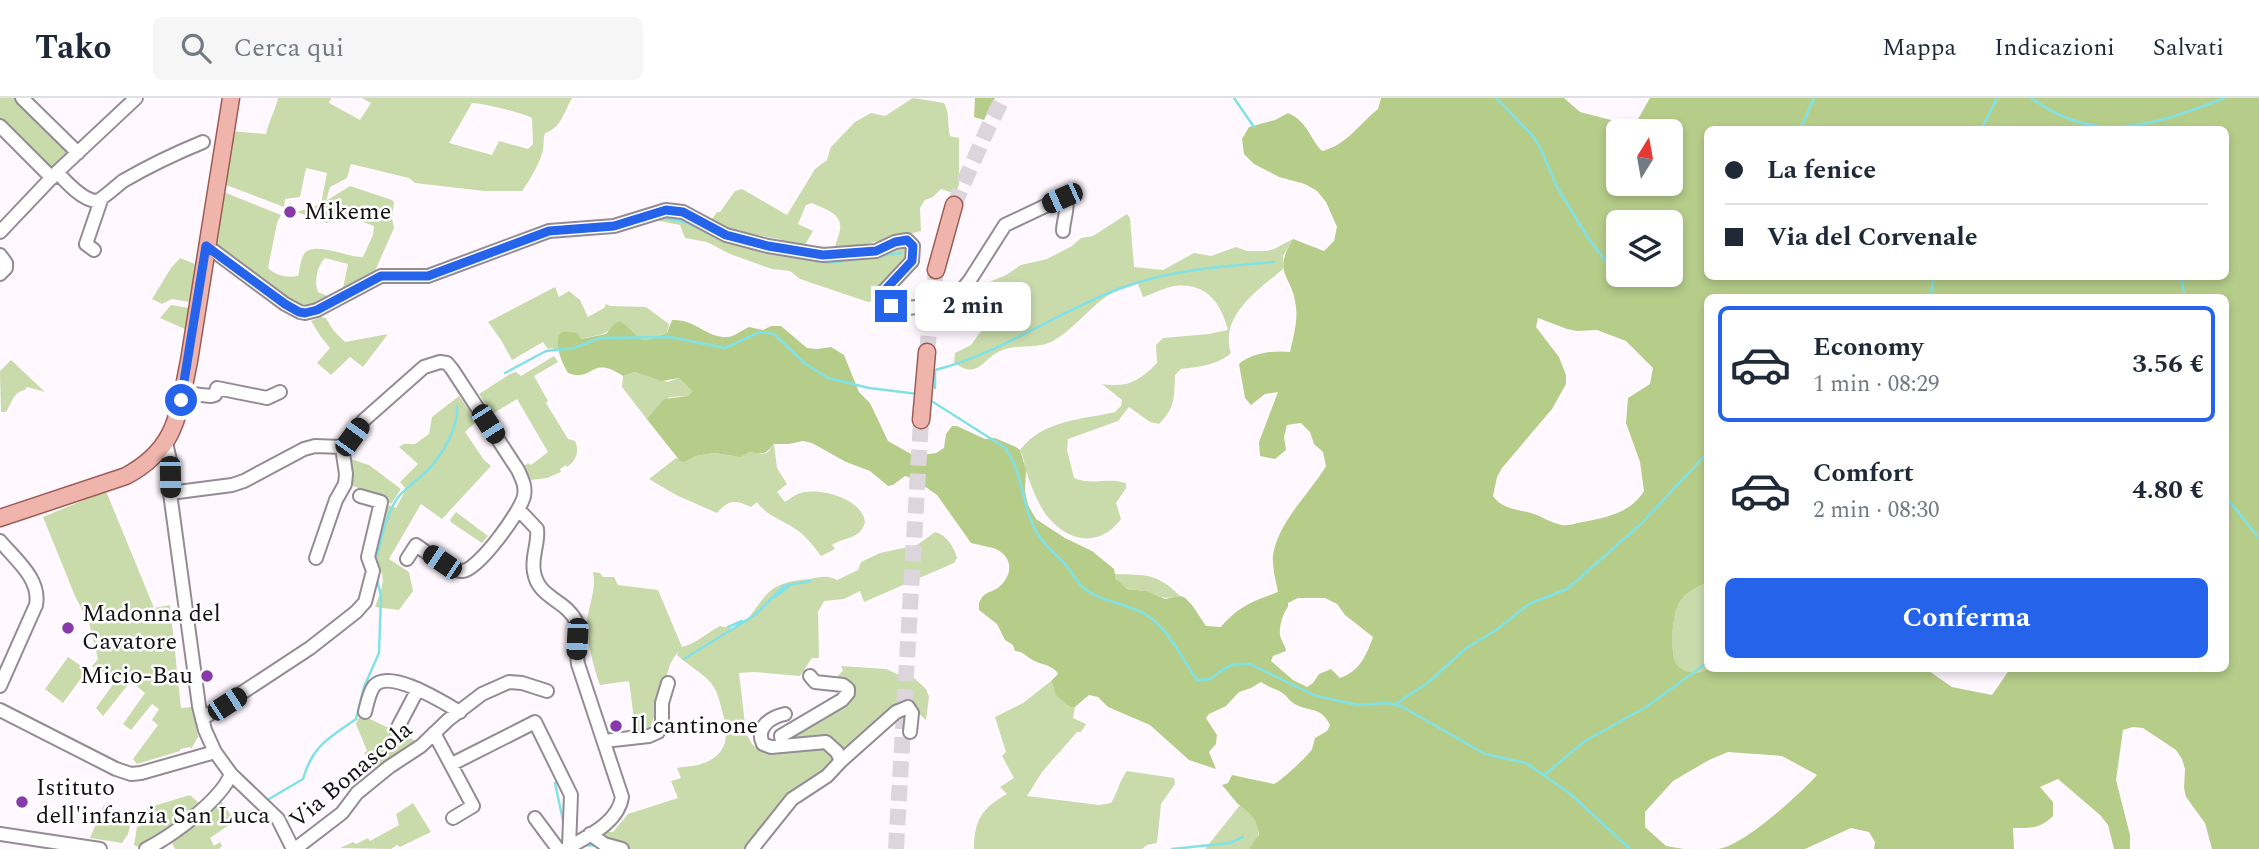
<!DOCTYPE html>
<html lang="it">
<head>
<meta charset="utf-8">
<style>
	:root { --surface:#fff; --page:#f6f6f7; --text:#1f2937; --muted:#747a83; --line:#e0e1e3; --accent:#2563eb }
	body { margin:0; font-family:Spectral,serif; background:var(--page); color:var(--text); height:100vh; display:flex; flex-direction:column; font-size:26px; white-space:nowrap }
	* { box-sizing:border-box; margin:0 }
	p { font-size:23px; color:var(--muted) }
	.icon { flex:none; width:38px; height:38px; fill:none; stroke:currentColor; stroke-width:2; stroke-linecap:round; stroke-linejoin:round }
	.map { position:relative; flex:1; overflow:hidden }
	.drawer { position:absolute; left:1704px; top:196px; width:525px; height:378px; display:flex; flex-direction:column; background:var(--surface); border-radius:10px; box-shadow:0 4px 10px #0003 }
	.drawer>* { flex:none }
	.banner { position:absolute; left:1704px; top:28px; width:525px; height:154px; border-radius:10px; box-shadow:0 4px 10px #0003; display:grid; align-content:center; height:154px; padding:0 21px; background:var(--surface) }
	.needle { width:46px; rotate:11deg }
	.controls { position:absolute; left:1606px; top:21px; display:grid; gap:14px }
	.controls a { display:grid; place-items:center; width:77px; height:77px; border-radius:10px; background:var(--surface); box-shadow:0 4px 10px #0003; font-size:35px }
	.end { position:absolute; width:32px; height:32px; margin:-16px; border:9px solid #2563eb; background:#fff; box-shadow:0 0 0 4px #fff }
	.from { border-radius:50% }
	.bubble { position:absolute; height:49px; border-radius:10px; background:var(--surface); box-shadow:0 4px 10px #0003; font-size:23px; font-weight:700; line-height:49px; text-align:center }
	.car { position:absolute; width:21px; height:42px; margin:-21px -10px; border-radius:9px; box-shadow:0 0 5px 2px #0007; background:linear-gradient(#222 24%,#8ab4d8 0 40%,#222 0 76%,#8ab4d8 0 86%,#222 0) }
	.banner b { display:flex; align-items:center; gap:24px; height:66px; font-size:26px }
	.banner b+b { border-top:2px solid var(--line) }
	.banner i { width:18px; height:18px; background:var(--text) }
	ul { padding:12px 0 0; list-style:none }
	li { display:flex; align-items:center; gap:21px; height:116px; margin:0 14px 10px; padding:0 7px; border:4px solid transparent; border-radius:10px }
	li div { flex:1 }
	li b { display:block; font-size:26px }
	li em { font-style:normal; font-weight:700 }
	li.current { border-color:var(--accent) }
	li>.icon { width:63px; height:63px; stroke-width:1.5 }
	.primary-button { display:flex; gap:14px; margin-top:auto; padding:14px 21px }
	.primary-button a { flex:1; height:80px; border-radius:10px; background:var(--accent); color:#fff; font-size:28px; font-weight:700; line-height:80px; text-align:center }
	header { display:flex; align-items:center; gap:42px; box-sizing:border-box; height:98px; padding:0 35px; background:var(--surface); border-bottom:2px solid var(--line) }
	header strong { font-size:33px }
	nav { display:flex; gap:38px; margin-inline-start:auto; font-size:24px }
	.search { width:490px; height:63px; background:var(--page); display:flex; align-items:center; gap:18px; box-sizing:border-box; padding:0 24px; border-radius:10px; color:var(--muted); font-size:26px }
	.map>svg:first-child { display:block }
</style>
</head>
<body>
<header>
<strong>Tako</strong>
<div class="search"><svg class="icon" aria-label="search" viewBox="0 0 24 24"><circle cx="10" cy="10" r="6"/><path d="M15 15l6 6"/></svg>Cerca qui</div>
<nav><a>Mappa</a><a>Indicazioni</a><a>Salvati</a></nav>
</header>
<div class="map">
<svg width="2259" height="751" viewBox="0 0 2259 751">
	<rect width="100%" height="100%" fill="#fff9ff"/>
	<path fill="#c9daab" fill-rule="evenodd" d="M0,0H16L69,52L50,71L0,21Z
		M278,0H331L329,5L360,22L371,5L362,0H572C564,14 561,30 545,35C543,42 544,45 543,52C541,63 529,84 522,93H484L415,85L409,80L351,66L347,80L330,89L326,103L350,88L392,102L394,104L392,120L394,130L375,173L369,180L342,195L348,166L325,160C317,168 314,184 318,194L332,200L329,203L300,211L213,149L221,93L281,117L277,125L268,170C277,178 287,180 298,178C300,172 300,162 304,156C313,142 349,160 363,159L373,137L374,128L344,117L327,125L297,114L321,106L327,75L306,70L300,99L285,101L284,109L221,85L229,33L266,36C269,23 275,13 278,0ZM472,5C482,5 524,15 532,20L533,46L528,51L499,43L492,57L449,45Z
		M913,0L944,5C950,15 947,26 950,38L959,40V86L956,96L941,91L933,99L925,102L920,110L921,133L849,150L835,149C836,143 839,138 840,132C843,115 824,111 812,105L806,107L798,126L813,133L806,145L796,148L779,141L724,131L709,125L717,114H720L735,93L742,91L787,117L815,71L827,62L831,49L855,24L871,15L885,18Z
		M678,116L811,158L903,147L907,149C907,168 891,173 881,187C877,192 875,198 872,203L868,204L800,181L790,173L772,171L730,156L707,144L685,140L680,127L654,122L650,119Z
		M1127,116L1130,120L1134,169L1163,172L1194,155L1211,158L1236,149L1247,153H1266L1274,151L1293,141L1283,158V171C1258,192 1219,218 1231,255C1218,267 1198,269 1181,271L1175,277C1174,299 1176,309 1159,326L1150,324L1129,309L1118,323L1068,341L1067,352L1074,380C1093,388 1106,379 1126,385V390L1116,405L1121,421C1096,455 1059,440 1041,409C1035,398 1030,385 1026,373C1024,366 1024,359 1020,352C1043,322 1080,322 1115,314L1121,308L1122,302L1102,286C1128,290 1139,283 1157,265L1156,247L1163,240L1209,236L1228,232C1221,205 1206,184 1175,188C1165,189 1153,196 1143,199L1138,186C1126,190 1113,193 1103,201C1086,214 1072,232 1053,243C1036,252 1017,245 1000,253C983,261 976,283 954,264L955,255L971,247L981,233C979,218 970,215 961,205L963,197L973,191L1006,177L1021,167L1047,161L1072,148L1081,140L1093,138Z
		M180,160L195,166L190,204L172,201L162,206L152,201L171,170Z
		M555,189L559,199L569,193L580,202L588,219L604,210L606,206L610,208L646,209L669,226L667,235L650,243L638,242L620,223C603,239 602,236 580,241L577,235L558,248V254L552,250L548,251L543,244L512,262L501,242L488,224Z
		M171,207L189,210L187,232L160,220Z
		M321,219L326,220L333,232L345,244L388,236L363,269L350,259L331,277L317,265L330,250L321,239L311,223Z
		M554,258L558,264L534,278L548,303L546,305L568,341L575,343C580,353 576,363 567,369L566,367L560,371L561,374L547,380L531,382L524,368L528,365L531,367L548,354L517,301L492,316L479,296L510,276L516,274L521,278Z
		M11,262L45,294L27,289L25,292C13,294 12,305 6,314H1L0,273Z
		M635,274L668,284L679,280L692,293L688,298L670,299L660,306L649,320V324L622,289L623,278Z
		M459,298L477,323L465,334L484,362L491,368L442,421L421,406L389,461L409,474L413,493L399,512L375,509C383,487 388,479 373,459L384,417L389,407L396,410L406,391L400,384L418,366L399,349L404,346H415L429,336L432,319Z
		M774,346L777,370L787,386L777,394L785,404C791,400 797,395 805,394C824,391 862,401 865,424C860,442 846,438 832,447L835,451L821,458C813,447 805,437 794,430C780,421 767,418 757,404L751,409C735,401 728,402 717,415L676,397L649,381L676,360L685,364L696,358L714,355L733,358L750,354L761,356L767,355Z
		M348,360L369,367L401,391L391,406C382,397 365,393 351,387L352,377Z
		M106,393L154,510L170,507L181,610L193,609L198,639L191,651L190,649L180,651V653L137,666L133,661L158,627L152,622L159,611L152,606L131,632L123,626L145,595L131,583L103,618L96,610L114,585L92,568L98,561L89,525L75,498L43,419Z
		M456,414L488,438L482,445L452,425L450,422Z
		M935,434C947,437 954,449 957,460L954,465L864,504L860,493L844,501L824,503L818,514L819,560H812L800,578L754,574L739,575L746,635L752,646L761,654L823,647L835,661L832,671L813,681L750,751H628L604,740L603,734H613L628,716L678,700L671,683L681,680L677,670C684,668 691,669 698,667C726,659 730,641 723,616C720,605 718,594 711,585C702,574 687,567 677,557L679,553C667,565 667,580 663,595C659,606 655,616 651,627L649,630L638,634L635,629L629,583L600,587C594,570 584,534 588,517C591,501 596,490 593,474L600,475L603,479H614L618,487L658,492L682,549C695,546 707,535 720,528L734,531C753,520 754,510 768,495C779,484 796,482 810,481C820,479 828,477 837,482L858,472L861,464L880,455L917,447Z
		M1115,476C1146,477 1157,475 1180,498C1163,502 1162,499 1147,494C1134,489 1119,496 1115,476Z
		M1708,484V570L1710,571C1698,578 1678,576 1674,560C1671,546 1672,513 1681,502C1688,493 1698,489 1708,484Z
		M68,559L87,572L63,605L45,591Z
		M841,568L886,571L897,576L913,579L926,591L929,599L926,622L910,608L846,655L839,652L786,643L787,639L851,596L833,582L843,573Z
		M1051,583L1054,592L1070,609H1075L1073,620L1086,626L1081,634H1077L1042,674L1027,698L1099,707L1111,705C1118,694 1119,683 1127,673L1174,680L1175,686L1161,706L1157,745L1147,747L1142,751H974C974,722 982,710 1007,696L1000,689L1014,680L1002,658L1006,654L995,619L1023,605Z
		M360,617L368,620L420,645L378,674L364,655L367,653L356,626Z
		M190,697L200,706L161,737L138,749L134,747L137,729L149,725L147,710Z
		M220,702L235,723L210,740L214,748L220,744L222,748L219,751H175L172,745L174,740L202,718L207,724L213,719L206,714Z
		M413,705L431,734L400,749L397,747L391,751L340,750L353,744L356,746L368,740L370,743L399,727L396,716Z
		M104,707L132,719L128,736L122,745L90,740Z
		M1240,707C1259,719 1266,733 1249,751H1205Z"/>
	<path fill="#b6cd8a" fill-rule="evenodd" d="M975,0H995L984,22L974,19Z
		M1381,0H1564L1580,14L1634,28L1650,0H2259V751H2212L2205,725L2186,699L2184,690L2185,671L2182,661L2176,652L2143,630L2133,629L2123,632L2116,682L2130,737V751H2114L2108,727L2100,717L2058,681L2040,689L2053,704V718C2040,731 2031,730 2013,730L2014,751H1874L1875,744L1869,734L1851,730L1805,751H1717C1742,749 1799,697 1817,677L1782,658L1728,654L1709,662L1673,683L1645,714V729L1666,748L1684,751H1249L1259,736C1257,719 1249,715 1237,705C1232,699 1227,693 1222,687L1228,685L1232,677L1274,686C1280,684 1310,656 1312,651C1313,648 1314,644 1315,640L1327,633L1330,627C1320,607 1309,615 1293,605C1289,602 1286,597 1281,594C1274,590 1268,589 1261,584L1251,590L1239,594L1226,608L1209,616L1206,620L1217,637L1216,646L1209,654L1216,671L1189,662L1150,627L1108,609L1098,599L1089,597L1075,609H1070L1056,597L1051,583L1058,576L1057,574C1048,565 1040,567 1031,561C1024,557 1024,554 1015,553L1013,547L1005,542L997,526L979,512C979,508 978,505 981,501C984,494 993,494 999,489C1014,476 1013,457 993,450C986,448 978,447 971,445L937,397L914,381L905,378L893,387L888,388L870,373L846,364L812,345L803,343L789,346H774C766,356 763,357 750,354L740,359L714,355L696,358L685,364L680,363L649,324L648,320L664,301L688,298L692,293L679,280L662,283L635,274L623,278C590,256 594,285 568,275C563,266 559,258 558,248C557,231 563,233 577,235L581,241L606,236L614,226L620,223C644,240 634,249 667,235L672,222C697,221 705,240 728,239C735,238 742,232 749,229L763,232L771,228H781L807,250L817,251L831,249L844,257L859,294L870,305L888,343L911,356L921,357L936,355L944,350L946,336L952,328H957L985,341L995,340L1016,349L1020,352L1026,372L1025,393L1028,407L1036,421L1065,440L1092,453L1114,471L1116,481L1127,491L1146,493L1165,501L1180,498L1184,499L1192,507L1206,528L1221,529C1240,507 1252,504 1278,494C1276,483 1272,469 1273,457C1279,422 1309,397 1326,368L1323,354L1314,346L1310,334L1301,325L1287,327L1284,339L1286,352L1275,361L1260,358L1259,344L1278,294L1265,296L1251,307L1245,300L1239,266C1251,255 1275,252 1290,254C1293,240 1298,223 1296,209C1293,176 1271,177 1293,141L1324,153L1334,143L1337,129L1326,104L1317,93L1305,86L1279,79L1254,66L1244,56L1242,41L1249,29L1275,22L1288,15C1308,24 1308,38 1322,53C1347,47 1359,26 1378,11ZM1708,32H2226V178H1708ZM1619,33H1671V86H1619ZM1671,124V177H1619V124ZM1708,200H2226V570L2010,571L1992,597L1952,589L1926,571L1710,570C1699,578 1678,576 1674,560C1671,546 1672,513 1681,502C1688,493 1698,489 1708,484ZM1538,220L1567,231L1577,233L1597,232L1626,243L1653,270L1650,286L1628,300L1626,325L1640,364L1644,393C1630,415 1608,419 1583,424C1576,425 1569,428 1562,427C1551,425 1541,418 1531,415C1516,411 1502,411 1493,398L1497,379L1502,370L1552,311L1566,286V277L1559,259L1536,229ZM1298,500H1325L1337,506L1345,517L1373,539C1366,558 1360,573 1340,580L1331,571L1319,576L1313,585L1307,589L1293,582L1271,563L1273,558L1286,553C1285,546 1281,543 1280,537C1279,528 1283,515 1288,509V505Z"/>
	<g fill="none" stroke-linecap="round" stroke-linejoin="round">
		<path stroke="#81e2e6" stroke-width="2.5" d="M1234,0L1254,29
			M1496,0L1532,37L1540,49L1557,89L1588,140L1610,169
			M2031,0C2045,10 2059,18 2075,23C2124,39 2179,18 2224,0
			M1800,32L1814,0
			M1981,32L1997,0
			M664,120L688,125L719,140
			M729,144L753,150
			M776,156L829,165L901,155
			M2180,178L2185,196L2184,200
			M1930,200L1934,178
			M505,275L546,253L574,250L600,240L670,239L725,250L760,234L774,236L804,265L828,280L869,290L918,296
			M935,290V272C1002,255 1057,214 1121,190C1169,172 1223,168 1274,164
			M930,302L1004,349C1026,374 1020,420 1046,447C1053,455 1062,461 1068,470C1074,477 1077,485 1085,491C1103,505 1129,505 1148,518C1170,533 1182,561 1197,582L1211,581L1222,572L1235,566H1250L1316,598L1358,607L1387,605L1401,608L1485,656L1526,665L1568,694L1630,751
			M2226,399L2259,440
			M375,465C381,444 385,416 399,398C408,388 419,381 428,372C442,357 459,329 457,309
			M775,499L789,488
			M728,529L742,523
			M684,561L755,517L784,488L810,483
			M1394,607L1429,584L1465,551L1496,532L1529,506L1567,491L1641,426L1708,354
			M1544,677L1585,643L1646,609L1708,564
			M555,685L564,727
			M269,701L303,681C313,647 328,641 356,621L364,589L379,555L381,498L376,478
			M584,747L598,748
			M1172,751L1230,745L1243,739"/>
		<path stroke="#dcd6dc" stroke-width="16" stroke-dasharray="16 8" stroke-linecap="butt" d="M954,107L988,30L1003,0
			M927,254L936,172
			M896,751L921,322"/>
		<g stroke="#948c94" stroke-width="16">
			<path id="minor" d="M22,0L78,55
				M0,28L52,80
				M57,74C66,84 83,103 97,103C101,102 118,87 123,83C149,68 176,55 203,44
				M0,134L57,74L136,0
				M207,148L285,206L300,214L305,215L317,212L381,178H428L549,133L614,128L666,112L683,114L726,137L768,148L823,157L876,153L895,144L907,142L913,148L912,163L884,193L885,204L901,211L946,205L958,197L970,182L1005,127L1062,100H1066C1069,109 1063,123 1063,133
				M94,152L86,146L101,102
				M0,157L6,165V170L0,176
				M182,295L211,298L215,297L217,290L267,300L280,294
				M166,345L170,362V395L182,483L199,608L205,632L215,654L231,676L278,721L293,751
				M170,395L232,387L244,383L304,351L315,348L342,349L364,322L424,269L440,264L447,265L452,271L518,372C522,381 526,388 524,398C521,413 479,471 463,473C450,475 427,454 416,447L407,461
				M519,412L537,431C539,445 531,459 534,474C538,500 566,502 576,523C582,535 575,553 578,566L622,699C618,725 588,738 566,751
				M0,443C15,461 41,481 36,507L0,588
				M316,460L336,402L345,386L346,376L342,349
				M0,612L116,671L131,676L141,675L215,654
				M365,614C367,606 369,595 374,588C390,570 444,605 460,614
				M202,621L310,550L356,514L365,504L373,473L368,459L381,404L360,398
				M397,631L418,591
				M434,635L473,708L453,720
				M604,643L649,638L658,634L662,624V605L668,585
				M783,648L781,638L842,602L848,595V591L843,587L815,584L810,578
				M841,663L896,614L908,609L912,615L910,634
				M452,666L535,624L571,697L569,749
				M535,720L558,751
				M0,736L100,751
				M590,736L604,746L622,751
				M146,751C172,738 221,702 231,676
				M295,751L342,715L357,695L389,669L421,648L448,622L482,596L509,584L522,585L547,593
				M752,751L792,701L827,678L841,663L837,654L826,644L771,649L763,646C755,629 771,619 785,616"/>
		</g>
		<g stroke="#9c5c54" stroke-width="19">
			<path id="major" d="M936,172L954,107
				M921,322L927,254
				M0,420L126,378C178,350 178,315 189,263L231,0"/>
		</g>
		<use href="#minor" stroke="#fff" stroke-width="12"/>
		<use href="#major" stroke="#efb5ad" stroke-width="16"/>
	</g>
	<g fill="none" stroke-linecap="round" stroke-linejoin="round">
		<path stroke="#2563eb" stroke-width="9" d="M181,302L206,148L285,206L299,214L305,215L317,212L381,178H428L549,133L614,128L666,112L683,114L726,137L768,148L823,157L876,153L895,144L907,142L913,148L912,163L884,193L885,204L891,208"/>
	</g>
	<g fill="#8839aa" stroke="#fff" stroke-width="2.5">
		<circle cx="290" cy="114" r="7"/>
		<circle cx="68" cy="530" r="7"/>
		<circle cx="207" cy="578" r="7"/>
		<circle cx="616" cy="628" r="7"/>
		<circle cx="22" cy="704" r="7"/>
	</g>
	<g text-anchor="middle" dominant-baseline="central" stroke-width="5" stroke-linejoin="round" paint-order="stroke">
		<g font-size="24" fill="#141114" stroke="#fff" text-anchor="start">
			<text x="304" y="114">Mikeme</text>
			<text x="82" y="516">Madonna del<tspan x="82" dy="28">Cavatore</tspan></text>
			<text x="193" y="578" text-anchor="end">Micio-Bau</text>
			<text x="630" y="628">Il cantinone</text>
			<text x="36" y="690">Istituto<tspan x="36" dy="28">dell'infanzia San Luca</tspan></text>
		</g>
		<g font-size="24" fill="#141114" stroke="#fff">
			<text transform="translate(351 677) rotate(-40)">Via Bonascola</text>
		</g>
	</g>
</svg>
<div class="controls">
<a><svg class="needle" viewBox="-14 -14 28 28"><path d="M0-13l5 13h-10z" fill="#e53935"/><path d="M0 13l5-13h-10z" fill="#747a83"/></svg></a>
<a><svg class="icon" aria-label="layers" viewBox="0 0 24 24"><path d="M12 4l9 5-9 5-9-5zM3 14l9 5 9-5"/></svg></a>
</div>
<i class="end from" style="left:181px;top:302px"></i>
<i class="end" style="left:891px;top:208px"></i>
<div class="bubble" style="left:915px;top:184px;width:116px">2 min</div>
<i class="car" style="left:1062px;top:100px;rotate:246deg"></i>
<i class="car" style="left:488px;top:326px;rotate:147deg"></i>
<i class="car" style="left:352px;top:339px;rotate:36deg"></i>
<i class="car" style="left:170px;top:379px;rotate:179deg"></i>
<i class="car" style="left:442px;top:464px;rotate:304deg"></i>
<i class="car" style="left:577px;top:541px;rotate:183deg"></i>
<i class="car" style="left:227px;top:606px;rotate:57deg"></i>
<div class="banner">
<b><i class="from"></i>La fenice</b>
<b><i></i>Via del Corvenale</b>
</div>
<section class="drawer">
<ul>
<li class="current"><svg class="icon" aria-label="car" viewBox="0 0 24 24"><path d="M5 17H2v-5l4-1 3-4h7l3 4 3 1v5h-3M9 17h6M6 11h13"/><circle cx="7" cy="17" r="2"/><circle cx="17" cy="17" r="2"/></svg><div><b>Economy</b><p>1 min · 08:29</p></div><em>3.56 €</em></li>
<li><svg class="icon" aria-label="car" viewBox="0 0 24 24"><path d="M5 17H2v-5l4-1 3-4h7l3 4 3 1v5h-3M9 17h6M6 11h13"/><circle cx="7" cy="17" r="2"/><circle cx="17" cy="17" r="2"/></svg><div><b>Comfort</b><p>2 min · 08:30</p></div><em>4.80 €</em></li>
</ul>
<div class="primary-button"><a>Conferma</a></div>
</section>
</div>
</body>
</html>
